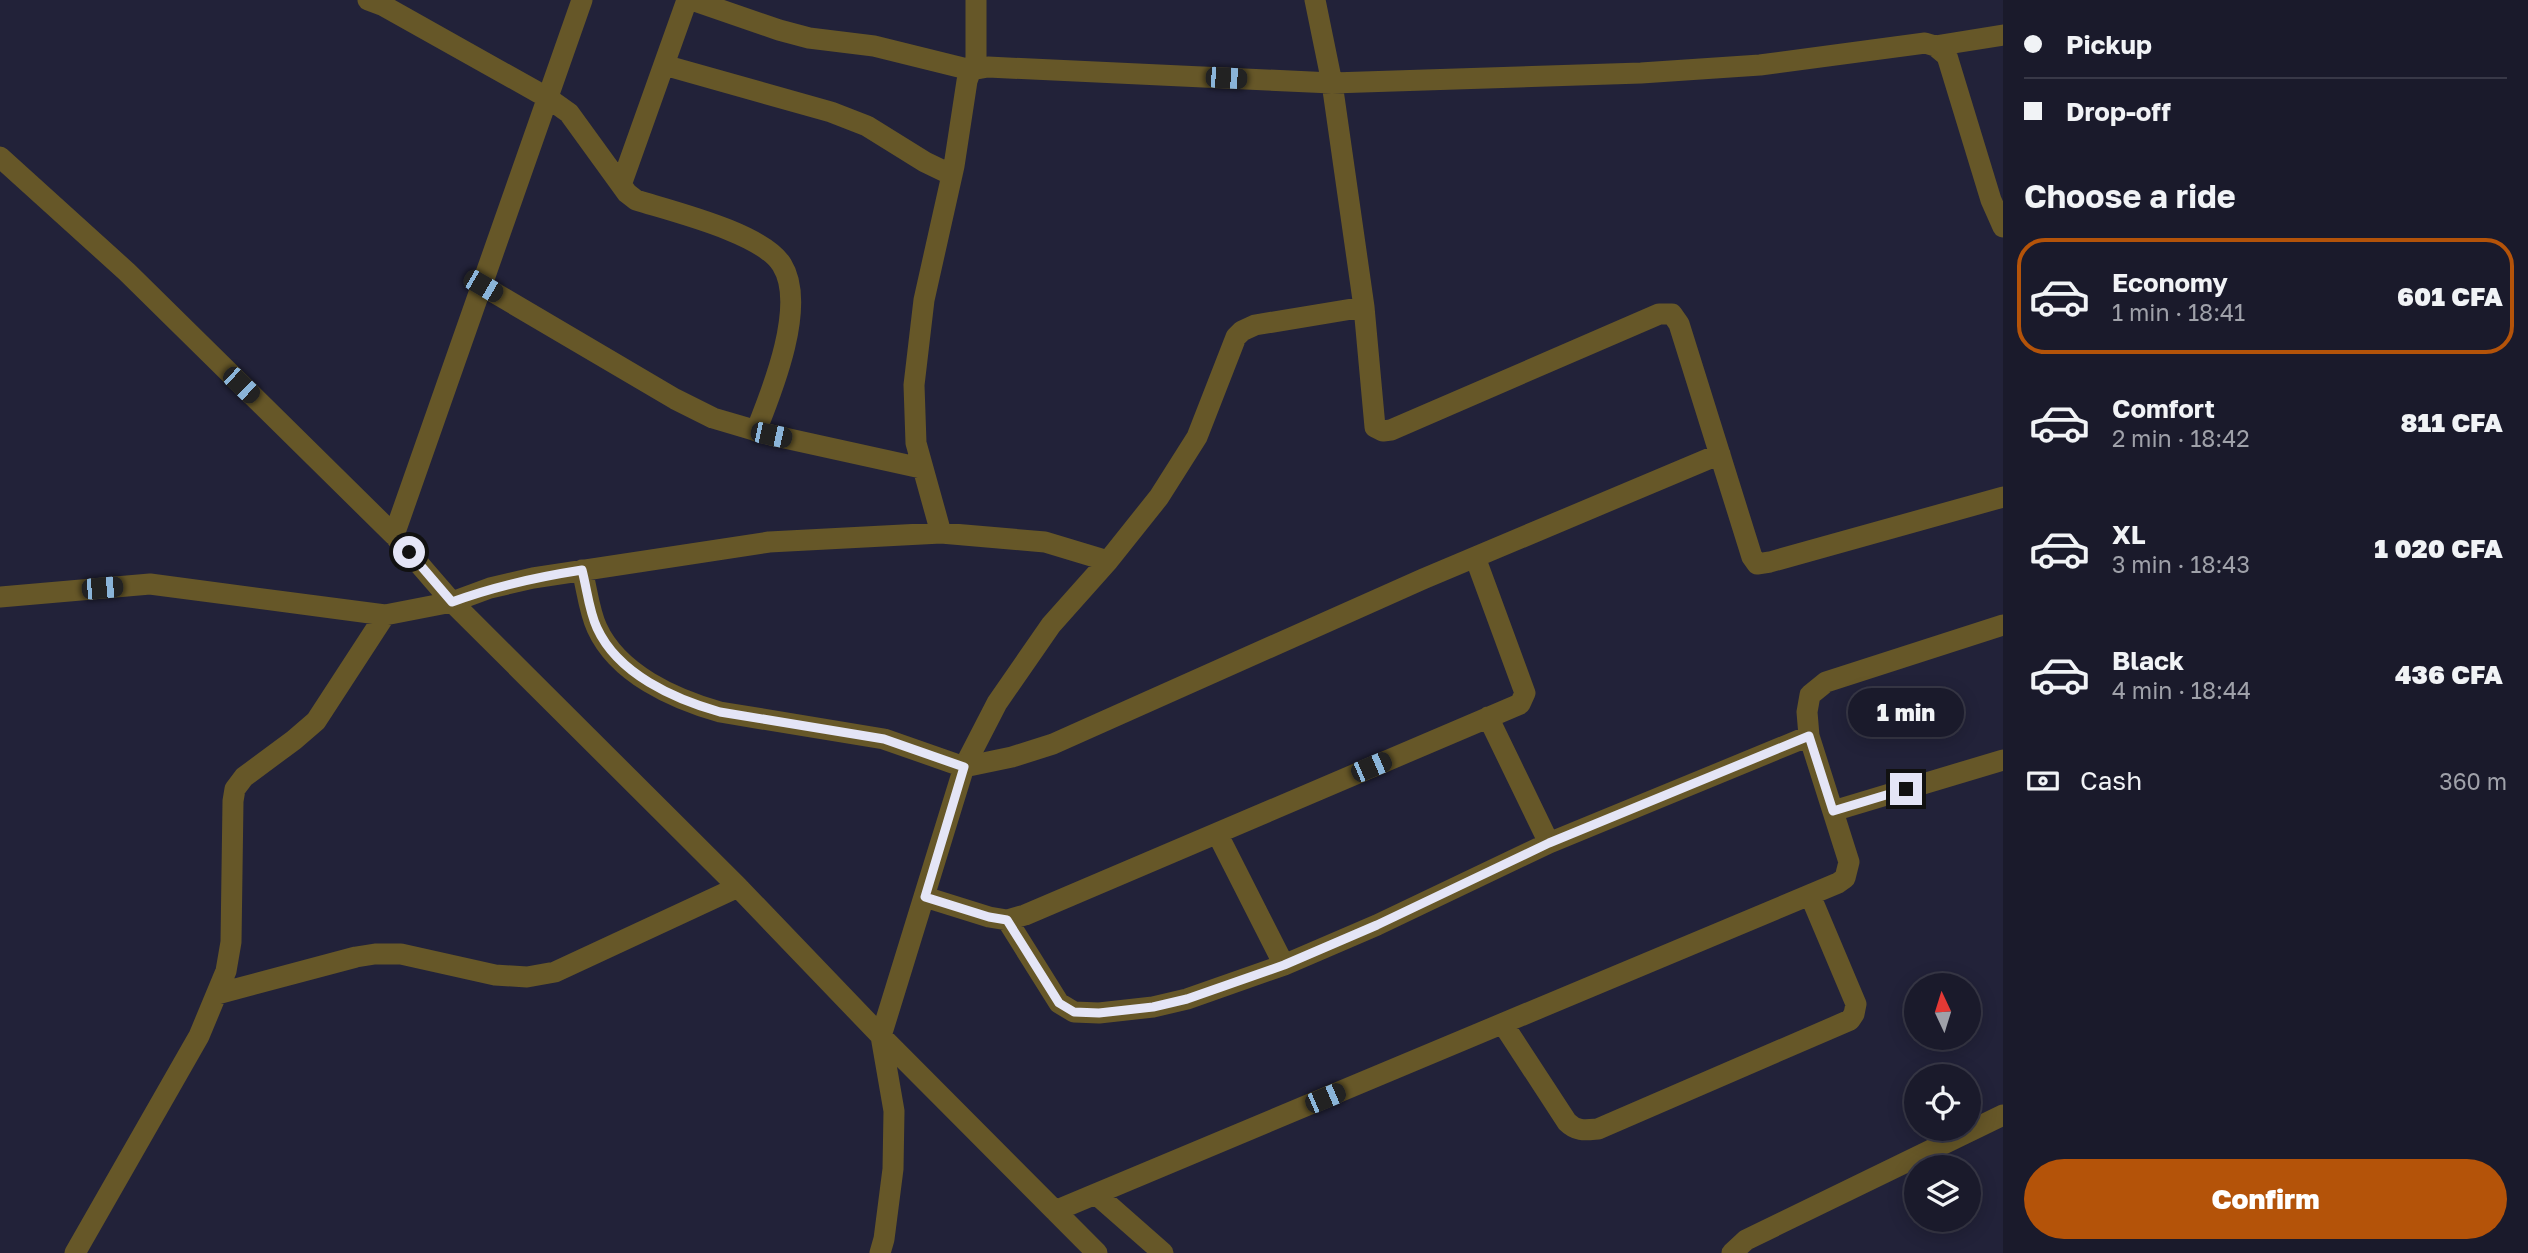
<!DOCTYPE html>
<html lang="en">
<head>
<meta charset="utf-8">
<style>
	:root { --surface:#1a1a2b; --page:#232333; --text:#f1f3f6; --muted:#9fa1a9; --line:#383847; --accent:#b45309 }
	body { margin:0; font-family:"Golos Text",sans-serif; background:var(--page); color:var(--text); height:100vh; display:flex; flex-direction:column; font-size:26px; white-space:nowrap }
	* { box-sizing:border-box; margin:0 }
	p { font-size:23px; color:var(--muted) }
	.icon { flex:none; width:38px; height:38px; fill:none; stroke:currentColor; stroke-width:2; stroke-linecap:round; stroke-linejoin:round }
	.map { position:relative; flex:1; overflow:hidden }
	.side { display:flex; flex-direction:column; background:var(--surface); width:525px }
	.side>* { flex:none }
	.top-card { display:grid; align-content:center; height:154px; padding:0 21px; background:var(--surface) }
	.needle { width:46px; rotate:356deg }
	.controls { position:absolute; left:1904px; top:973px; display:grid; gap:14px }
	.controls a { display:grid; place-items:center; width:77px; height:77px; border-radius:50%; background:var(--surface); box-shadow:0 4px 18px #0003,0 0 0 2px var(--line); font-size:35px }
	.end { position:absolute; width:32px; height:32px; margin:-16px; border:9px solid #e4e5f6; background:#111; box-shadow:0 0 0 4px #111 }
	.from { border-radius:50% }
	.bubble { position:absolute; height:49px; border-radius:24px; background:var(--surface); box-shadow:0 4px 18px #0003,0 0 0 2px var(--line); font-size:23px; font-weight:800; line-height:49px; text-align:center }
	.car { position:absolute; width:21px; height:42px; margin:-21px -10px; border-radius:9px; box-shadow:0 0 5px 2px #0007; background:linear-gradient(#222 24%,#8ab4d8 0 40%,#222 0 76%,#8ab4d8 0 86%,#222 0) }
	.top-card b { display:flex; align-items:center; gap:24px; height:66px; font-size:26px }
	.top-card b+b { border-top:2px solid var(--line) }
	.top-card i { width:18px; height:18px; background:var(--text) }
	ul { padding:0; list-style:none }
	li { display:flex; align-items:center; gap:21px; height:116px; margin:0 14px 10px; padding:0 7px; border:4px solid transparent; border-radius:28px }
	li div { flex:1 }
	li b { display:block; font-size:26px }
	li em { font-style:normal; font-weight:800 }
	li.active { border-color:var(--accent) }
	li>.icon { width:63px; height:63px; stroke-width:1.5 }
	h2 { padding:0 21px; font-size:32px; line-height:84px }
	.pay { display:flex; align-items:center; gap:18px; height:77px; padding:0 21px; font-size:26px }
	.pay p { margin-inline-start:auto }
	.action { display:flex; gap:14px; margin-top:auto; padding:14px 21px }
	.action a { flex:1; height:80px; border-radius:42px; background:var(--accent); color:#fff; font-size:28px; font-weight:800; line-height:80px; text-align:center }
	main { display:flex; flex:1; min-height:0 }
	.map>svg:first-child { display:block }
</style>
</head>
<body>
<main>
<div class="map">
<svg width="2003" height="1253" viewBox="0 0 2003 1253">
	<rect width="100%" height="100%" fill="#222239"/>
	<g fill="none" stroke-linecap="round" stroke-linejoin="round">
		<path stroke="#665728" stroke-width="21" d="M368,0L384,6L548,98L569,113L627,193L636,200C671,211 763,233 782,265C807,305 772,391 756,431
			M692,0L779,30L809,38L874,46L971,70
			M1935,46L2003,35
			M664,65L831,112L867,126L925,162L952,175
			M976,68V0
			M0,157L127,272L394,535L452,602L738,887L881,1036L1097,1253
			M621,185L687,0
			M483,286L675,399L713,418L771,435L921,468
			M1364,307L1375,427L1383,431L1391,430L1659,314H1672L1679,324L1752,557L1757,564L1770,562L2003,497
			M941,533L916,443L914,385L924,300L954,166L967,81L971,70L988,67L1332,83L1641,73L1760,65L1925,43L1935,46L1947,56L1991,200L2003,227
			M394,535L582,0
			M582,570C587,589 589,611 597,628C618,674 674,699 720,712L884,739L964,767L1012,757L1053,744L1423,579L1720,454
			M0,597L150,584L385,615L452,602L490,588L533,578L769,542L941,533L1045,542L1108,561
			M1488,717L1549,843
			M1833,811L2003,760
			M1217,833L1284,965
			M925,897L989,917L1007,920L1025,915L1520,704L1525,693L1475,557
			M1007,920L1059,1003L1074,1012L1099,1013L1153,1007L1187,999L1284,965L1377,925L1549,843L1809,736
			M217,994L356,957L375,954H401L495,975L527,977L555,972L738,887
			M1503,1024L1567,1122C1577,1132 1586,1130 1598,1129L1850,1020L1854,1014L1856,1004L1810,895
			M1096,1194L1163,1253
			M1055,1211L1838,883L1845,878L1849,862L1809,736L1807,712L1810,695L1826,682L2003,625
			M75,1253L199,1036L226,971L231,942L233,801L235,789L244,777L294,740L316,721L385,615
			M880,1253L884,1239L893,1169L894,1111L881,1036L964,767L997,703L1051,625L1108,561L1159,497L1197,437L1236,337L1242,331L1255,325L1364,307L1332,83L1315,0
			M1732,1253L1746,1240L2003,1115"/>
	</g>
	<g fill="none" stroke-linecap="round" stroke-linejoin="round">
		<path stroke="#e4e5f6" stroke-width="9" d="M409,552L452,602C495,586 537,577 582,570C587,589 589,611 597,628C618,674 674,699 720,712L884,739L964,767L925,897L989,917L1007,920L1059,1003L1074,1012L1099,1013L1153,1007L1187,999L1284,965L1377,925L1549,843L1809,736L1833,811L1906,789"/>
	</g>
</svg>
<div class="controls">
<a><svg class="needle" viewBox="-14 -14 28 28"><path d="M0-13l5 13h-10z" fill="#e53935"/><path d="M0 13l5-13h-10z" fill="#9fa1a9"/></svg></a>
<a><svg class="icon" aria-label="locate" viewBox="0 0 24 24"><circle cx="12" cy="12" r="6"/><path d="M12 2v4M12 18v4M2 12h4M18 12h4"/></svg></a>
<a><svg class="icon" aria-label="layers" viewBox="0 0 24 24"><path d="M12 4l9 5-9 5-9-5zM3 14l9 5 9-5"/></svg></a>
</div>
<i class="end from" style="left:409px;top:552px"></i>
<i class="end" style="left:1906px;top:789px"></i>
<div class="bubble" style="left:1848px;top:688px;width:116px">1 min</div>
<i class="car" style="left:1226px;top:78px;rotate:93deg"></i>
<i class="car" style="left:483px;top:286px;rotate:120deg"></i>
<i class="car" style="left:241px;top:385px;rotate:134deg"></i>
<i class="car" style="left:771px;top:435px;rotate:102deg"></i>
<i class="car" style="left:102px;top:588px;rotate:85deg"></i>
<i class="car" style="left:1371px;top:767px;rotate:67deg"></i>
<i class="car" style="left:1325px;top:1098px;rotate:67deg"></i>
</div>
<section class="side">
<div class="top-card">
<b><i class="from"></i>Pickup</b>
<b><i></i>Drop-off</b>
</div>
<h2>Choose a ride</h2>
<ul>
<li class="active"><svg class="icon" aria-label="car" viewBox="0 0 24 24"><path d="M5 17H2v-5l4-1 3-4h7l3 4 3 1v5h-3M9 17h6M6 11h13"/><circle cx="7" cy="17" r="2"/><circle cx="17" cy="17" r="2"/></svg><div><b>Economy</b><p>1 min · 18:41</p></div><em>601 CFA</em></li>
<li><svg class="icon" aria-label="car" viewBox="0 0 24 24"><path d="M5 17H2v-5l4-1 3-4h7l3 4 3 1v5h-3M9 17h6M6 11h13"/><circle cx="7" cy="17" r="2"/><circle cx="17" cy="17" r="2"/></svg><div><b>Comfort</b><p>2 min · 18:42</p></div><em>811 CFA</em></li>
<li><svg class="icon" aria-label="car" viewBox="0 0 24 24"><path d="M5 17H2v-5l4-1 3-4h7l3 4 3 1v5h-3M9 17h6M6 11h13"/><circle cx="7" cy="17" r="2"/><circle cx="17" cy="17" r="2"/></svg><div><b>XL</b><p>3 min · 18:43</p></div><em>1 020 CFA</em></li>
<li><svg class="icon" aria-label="car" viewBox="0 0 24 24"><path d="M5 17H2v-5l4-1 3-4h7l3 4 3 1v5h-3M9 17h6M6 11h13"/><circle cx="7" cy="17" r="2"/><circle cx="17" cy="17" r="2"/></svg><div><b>Black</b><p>4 min · 18:44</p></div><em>436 CFA</em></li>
</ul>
<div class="pay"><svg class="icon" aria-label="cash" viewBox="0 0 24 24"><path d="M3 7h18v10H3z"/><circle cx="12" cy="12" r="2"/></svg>Cash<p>360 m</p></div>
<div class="action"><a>Confirm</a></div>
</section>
</main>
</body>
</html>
